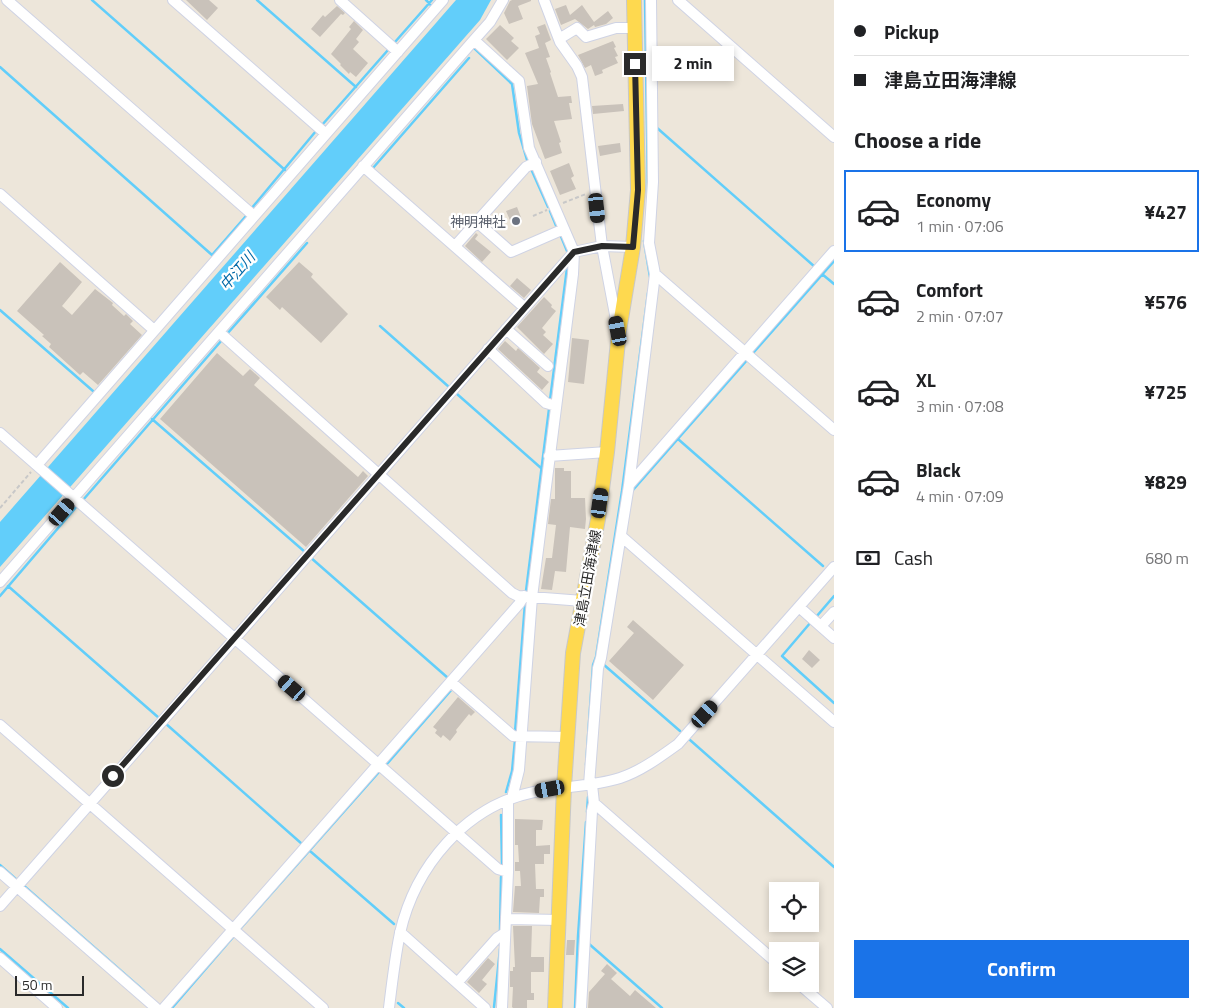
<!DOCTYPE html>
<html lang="en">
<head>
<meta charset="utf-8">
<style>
	:root { --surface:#fff; --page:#f6f6f6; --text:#202124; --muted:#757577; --line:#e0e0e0; --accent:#1a73e8 }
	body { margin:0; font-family:"Titillium Web","Noto Sans JP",sans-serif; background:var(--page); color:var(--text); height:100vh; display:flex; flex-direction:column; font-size:19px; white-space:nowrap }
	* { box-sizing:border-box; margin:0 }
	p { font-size:16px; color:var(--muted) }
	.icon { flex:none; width:28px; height:28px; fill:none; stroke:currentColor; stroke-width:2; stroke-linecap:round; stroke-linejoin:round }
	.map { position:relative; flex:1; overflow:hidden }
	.panel { display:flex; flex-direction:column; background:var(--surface); width:375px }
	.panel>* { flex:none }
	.banner { display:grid; align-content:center; height:110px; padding:0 20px; background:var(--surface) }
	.buttons { position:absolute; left:769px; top:882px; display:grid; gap:10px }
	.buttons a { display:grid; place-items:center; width:50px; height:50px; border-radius:0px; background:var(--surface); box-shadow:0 2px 8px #0003; font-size:25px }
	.scale { position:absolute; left:15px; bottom:12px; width:69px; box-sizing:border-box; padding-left:5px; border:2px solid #2a2a2a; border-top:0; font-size:14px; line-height:18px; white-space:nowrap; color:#2a2a2a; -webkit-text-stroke:4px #fff; paint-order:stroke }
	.end { position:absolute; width:22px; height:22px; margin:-11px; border:6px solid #2a2a2a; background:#fff; box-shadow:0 0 0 2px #fff }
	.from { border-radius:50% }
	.bubble { position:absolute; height:35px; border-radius:0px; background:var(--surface); box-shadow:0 2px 8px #0003; font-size:16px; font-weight:700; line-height:35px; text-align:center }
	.car { position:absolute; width:15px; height:30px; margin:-15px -8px; border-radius:6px; box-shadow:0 0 4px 1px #0007; background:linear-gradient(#222 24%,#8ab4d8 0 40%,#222 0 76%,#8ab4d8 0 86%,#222 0) }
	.banner b { display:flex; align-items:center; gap:18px; height:48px; font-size:19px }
	.banner b+b { border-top:1px solid var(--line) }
	.banner i { width:12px; height:12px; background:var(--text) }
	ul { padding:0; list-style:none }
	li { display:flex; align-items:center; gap:15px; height:82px; margin:0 10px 8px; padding:0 10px; border:2px solid transparent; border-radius:0px }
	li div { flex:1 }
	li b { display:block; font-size:19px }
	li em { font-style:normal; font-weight:700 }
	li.selected { border-color:var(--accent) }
	li>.icon { width:45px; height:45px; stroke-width:1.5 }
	h2 { padding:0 20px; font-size:22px; line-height:60px }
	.pay { display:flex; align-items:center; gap:12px; height:55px; padding:0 20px; font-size:19px }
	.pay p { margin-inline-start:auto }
	.action { display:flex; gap:10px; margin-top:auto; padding:10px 20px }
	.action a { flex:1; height:58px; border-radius:0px; background:var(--accent); color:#fff; font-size:20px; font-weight:700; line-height:58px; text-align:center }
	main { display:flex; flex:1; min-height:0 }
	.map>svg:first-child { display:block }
</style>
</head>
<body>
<main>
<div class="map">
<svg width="834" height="1008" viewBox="0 0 834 1008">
	<rect width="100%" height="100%" fill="#ede6da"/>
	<path fill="#62cefa" d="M456,0H491L480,20L0,567V522Z"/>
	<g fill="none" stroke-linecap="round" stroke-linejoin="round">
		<path stroke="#62cefa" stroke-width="2.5" d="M92,0L285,170
			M257,0L356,87
			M426,0L431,5
			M645,0L648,193
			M395,42L432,0
			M473,47L512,84L519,133L527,160
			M0,67L212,255L246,216
			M322,125L388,50
			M656,127L815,267
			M373,168L469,58
			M532,171L548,207
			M251,209L316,131
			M550,211L557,228
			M560,234L567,251
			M644,241L650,277
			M822,274L834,284
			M0,310L93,391
			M380,326L449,387
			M227,334L307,243
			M754,352L834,261
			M457,394L541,468
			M550,400L567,268
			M152,419L305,552
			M678,439L823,566
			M633,490L748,359
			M83,500L222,340
			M310,557L448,678
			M8,586L159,718
			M526,591L549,409
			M0,596L77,506
			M816,617L834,596
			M811,622L782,656L834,703
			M603,664L680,731
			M165,723L302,844
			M515,732L525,603
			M690,740L834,867
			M386,765L453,688
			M586,765L593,665L596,657L622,491L648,293
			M506,792L512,771L515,740
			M587,812L588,797
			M501,815L502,864
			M310,851L394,924
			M0,865L17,880
			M23,885L144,991
			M240,929L379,772
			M500,931L501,877
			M588,943L662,1008
			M0,949L68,1008
			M398,1003L404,1008
			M494,1007L500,949
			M172,1008L234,936
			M575,1008L578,936L586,822"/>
	</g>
	<path fill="#c9c2ba" d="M186,0H209L218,8L207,20Z
		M512,0H531V1L518,6L523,19L509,24L504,13L510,1Z
		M566,5L570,15L582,5L594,22L608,11L613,18L606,24L595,27L594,25L588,29L575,19L561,25L555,9Z
		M337,6L345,13L343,15L341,14L320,37L311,29L323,15L325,17Z
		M354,21L363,30L356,39L359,42L353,49L368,63L356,77L350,72L349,74L340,65L341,64L331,54L351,29L349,27Z
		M545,24L551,40L545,43L550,57L546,58L551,72L550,73L558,97L571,96L572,103H569L572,119L554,121L561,142L559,143L562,153L545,159L532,124L527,86L538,84L525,53L539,48L535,36L540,34L537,27Z
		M500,25L514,38L511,41L519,48L507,60L486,39Z
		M613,41L616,47L614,48L618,56L615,57L618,63L602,70L603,73L595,76L591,65L585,68L578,55Z
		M623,104L624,111L593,114L592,106Z
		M620,143L621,152L600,156L598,146Z
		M569,163L574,176L571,178L576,189L560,195L550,171Z
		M517,207L522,220L512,225L506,211Z
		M476,233L478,235L475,239L491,252L482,262L465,246Z
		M60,262L82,282L62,306L72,315L95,289L113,303L112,305L124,316L126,314L133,321L130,324L142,335L98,385L83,372L80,375L49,347L51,344L42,336L44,335L17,311Z
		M299,262L313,274L311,277L348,314L321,343L282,307L280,310L266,297Z
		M517,278L531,290L524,298L510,286Z
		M544,297L552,305L551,307L556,311L542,328L546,332L543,335L553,344L544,354L517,327Z
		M572,338L589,340L584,384L568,382Z
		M505,341L516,351L518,348L540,368L537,372L549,382L542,390L498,349Z
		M217,353L243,376L250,369L260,378L254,385L358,477L363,471L368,476L306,547L160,419Z
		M555,468H564V471H571V498H585L586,519L585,529L570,527L566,572L555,571L552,590L541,589L546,558H552L556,525L548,524L551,499H555Z
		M633,620L684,665L653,700L609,661L634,633L627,627Z
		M809,650L820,660L812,668L802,659Z
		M458,697L475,712L471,716L469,714L456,730L457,732L450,741L443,735L441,738L435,733L437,730L433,727Z
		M515,819L543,820L542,830H536V846L550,845V854H544V864H535L536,889H544V897H540L539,913L513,912L515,886H521L520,871H515V862H519L518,845H515Z
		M513,926H532L531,957H544V972H531V993H534V1000H527V1008H513L512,1007L513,987H510V971H513V967H515Z
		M567,940H575L574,955H566Z
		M488,958L495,964L482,980L487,984L479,993L467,982Z
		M607,964L617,973L611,979L630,996L635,990L656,1008H588L589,992L605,974L601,971Z"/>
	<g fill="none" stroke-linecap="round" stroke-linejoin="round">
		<g stroke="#cfd3e4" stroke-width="12">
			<path id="minor" d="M7,0L254,216
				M173,0L326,134
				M340,0L398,52
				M544,0L560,42L577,66L582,77L602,246L617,325
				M678,0L834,137
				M559,39L577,28L586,37L616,28H634
				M474,40L519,81L529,148L574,252L573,274L532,597L519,770L512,798
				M363,166L525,308
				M0,194L154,330
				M477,222L511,252L564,229
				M455,246L526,167L536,162
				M655,274L834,430
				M506,329L548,366
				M219,332L512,593L518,596L583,601
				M488,349L546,403L556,406
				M0,433L498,869L508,872
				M549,456L607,452
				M37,465L443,0
				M629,485L834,251
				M621,536L834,722
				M0,582L474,40L490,22L503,0
				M799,607L834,638
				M821,626L834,612
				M451,682L513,736L568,737
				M0,725L323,1008
				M589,785L598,668L601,658L629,485L655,274L649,243L653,182L651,0
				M592,785L594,803L778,964
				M0,872L156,1008
				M0,906L574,252L602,246L633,247
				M506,919L559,920
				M400,932L485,1008
				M0,958L57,1008
				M457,983L497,938L505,933
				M799,984L827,1008
				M164,1008L519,604L524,596
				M389,1008C392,983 395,957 400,933C415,867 465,806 534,792C562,786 592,787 620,778C641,771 660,757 678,744L834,567
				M502,1008L508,872V800
				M581,1008L592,811L594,803"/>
		</g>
		<g stroke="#c8c8c8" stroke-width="16">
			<path id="major" d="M555,1008L564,787L573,653L598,519L607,452L619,331L633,247L638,190L634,0"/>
		</g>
		<path stroke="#c8c8c8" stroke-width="2" stroke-dasharray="4 2.5" stroke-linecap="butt" d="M563,203L586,194
			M533,216L547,210
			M0,508L31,472"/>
		<use href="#minor" stroke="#fff" stroke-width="10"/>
		<use href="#major" stroke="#fed94f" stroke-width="14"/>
	</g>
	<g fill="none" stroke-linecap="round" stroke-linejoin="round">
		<path stroke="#2a2a2a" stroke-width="6" d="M113,776L574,252L602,246L633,247L638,190L635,64"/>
	</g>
	<circle fill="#6b7280" stroke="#fff" stroke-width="2" cx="516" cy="221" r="5"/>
	<g text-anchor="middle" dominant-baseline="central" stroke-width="4.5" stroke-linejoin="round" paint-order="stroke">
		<g font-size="14" fill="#5b616d" stroke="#fff" text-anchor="end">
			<text x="506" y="221">神明神社</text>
		</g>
		<g font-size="14" fill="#2a2a2a" stroke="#fff">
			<text transform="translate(587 578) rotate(-80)">津島立田海津線</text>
		</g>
		<g font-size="15" font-style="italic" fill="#0169a7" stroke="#fff">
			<text transform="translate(237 271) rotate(-49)">中江川</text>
		</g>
	</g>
</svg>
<div class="buttons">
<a><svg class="icon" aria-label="locate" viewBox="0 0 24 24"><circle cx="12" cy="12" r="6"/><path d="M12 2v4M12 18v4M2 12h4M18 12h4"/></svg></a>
<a><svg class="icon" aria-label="layers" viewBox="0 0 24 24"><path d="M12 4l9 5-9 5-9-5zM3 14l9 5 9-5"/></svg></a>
</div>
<div class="scale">50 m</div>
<i class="end from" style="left:113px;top:776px"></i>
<i class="end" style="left:635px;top:64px"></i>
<div class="bubble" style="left:652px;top:46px;width:82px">2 min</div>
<i class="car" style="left:597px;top:208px;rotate:174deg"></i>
<i class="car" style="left:618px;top:331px;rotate:349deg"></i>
<i class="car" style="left:600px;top:503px;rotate:8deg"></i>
<i class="car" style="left:62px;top:512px;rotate:41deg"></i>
<i class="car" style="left:292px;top:688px;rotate:311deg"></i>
<i class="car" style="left:705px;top:714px;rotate:42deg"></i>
<i class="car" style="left:550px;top:789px;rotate:260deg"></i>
</div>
<section class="panel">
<div class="banner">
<b><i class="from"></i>Pickup</b>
<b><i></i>津島立田海津線</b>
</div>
<h2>Choose a ride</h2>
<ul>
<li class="selected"><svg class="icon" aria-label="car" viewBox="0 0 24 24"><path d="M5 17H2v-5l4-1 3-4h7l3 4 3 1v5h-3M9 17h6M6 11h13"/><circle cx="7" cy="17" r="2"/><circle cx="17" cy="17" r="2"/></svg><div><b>Economy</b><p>1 min · 07:06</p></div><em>¥427</em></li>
<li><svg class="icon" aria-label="car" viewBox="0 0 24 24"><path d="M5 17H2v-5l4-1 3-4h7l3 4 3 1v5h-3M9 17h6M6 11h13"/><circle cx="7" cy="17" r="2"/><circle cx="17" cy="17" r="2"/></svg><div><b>Comfort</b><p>2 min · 07:07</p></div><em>¥576</em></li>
<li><svg class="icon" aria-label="car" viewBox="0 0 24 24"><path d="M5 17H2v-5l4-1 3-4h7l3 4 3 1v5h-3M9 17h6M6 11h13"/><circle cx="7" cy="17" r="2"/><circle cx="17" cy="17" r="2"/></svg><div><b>XL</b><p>3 min · 07:08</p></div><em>¥725</em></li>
<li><svg class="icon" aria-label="car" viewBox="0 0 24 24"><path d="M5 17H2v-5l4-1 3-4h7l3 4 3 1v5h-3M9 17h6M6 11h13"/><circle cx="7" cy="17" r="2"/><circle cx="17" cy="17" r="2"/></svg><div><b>Black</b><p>4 min · 07:09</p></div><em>¥829</em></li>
</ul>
<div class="pay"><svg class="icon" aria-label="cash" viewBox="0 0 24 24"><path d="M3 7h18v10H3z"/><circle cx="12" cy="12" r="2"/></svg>Cash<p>680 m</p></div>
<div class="action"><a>Confirm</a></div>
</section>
</main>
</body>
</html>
